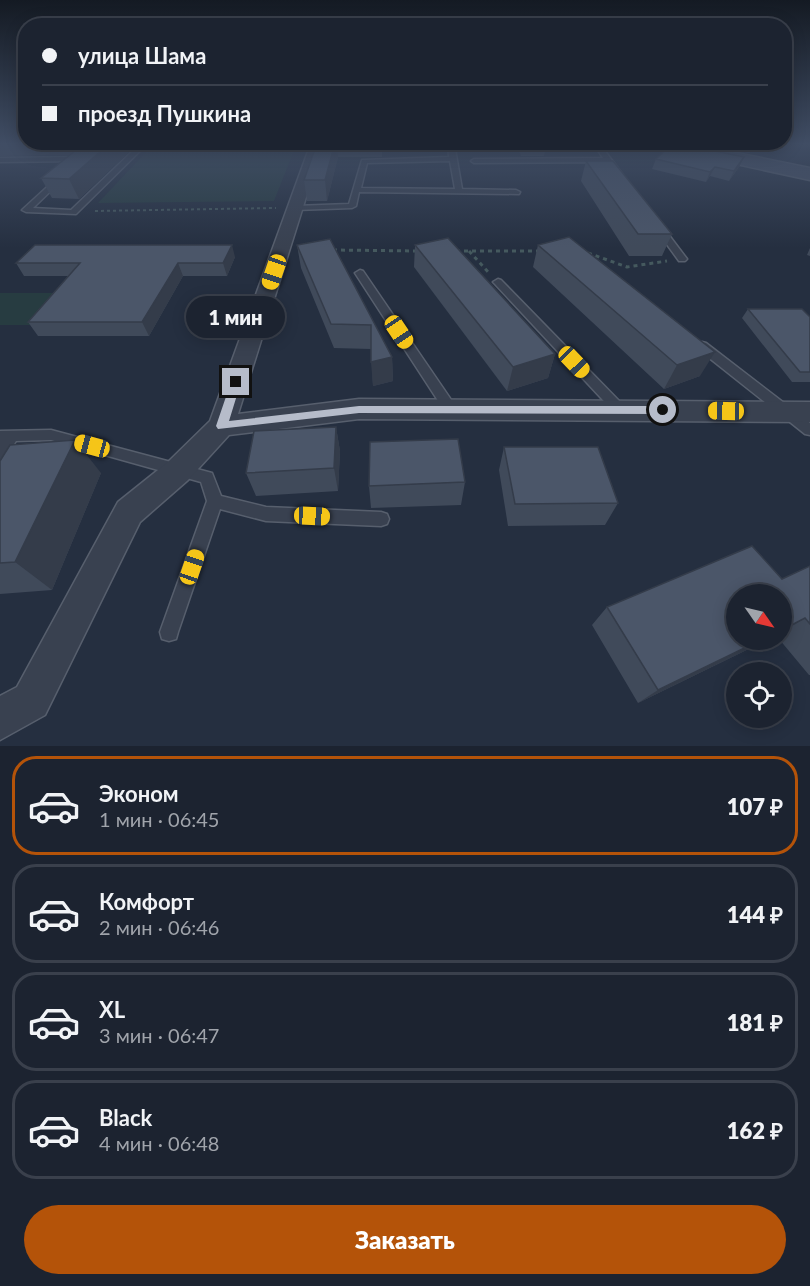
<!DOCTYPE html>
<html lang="ru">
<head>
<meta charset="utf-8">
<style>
	:root { --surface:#1c2330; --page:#292f3c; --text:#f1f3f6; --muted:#a0a4ab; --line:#3a404c; --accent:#b45309 }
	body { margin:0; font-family:Lato,sans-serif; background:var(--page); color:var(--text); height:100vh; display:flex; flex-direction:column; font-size:22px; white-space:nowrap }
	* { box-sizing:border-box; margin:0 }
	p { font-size:20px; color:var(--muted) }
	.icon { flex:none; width:33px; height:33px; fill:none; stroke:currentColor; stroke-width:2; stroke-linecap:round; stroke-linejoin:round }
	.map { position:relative; height:746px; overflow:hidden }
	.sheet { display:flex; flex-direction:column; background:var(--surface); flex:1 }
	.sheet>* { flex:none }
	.top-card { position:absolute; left:18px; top:18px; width:774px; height:132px; border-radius:24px; box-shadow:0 3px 15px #0003,0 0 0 2px var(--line); display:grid; align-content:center; height:132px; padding:0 24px; background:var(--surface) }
	.needle { width:39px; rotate:124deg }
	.buttons { position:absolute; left:726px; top:584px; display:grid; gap:12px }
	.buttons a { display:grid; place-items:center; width:66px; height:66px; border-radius:50%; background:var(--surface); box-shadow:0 3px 15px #0003,0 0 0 2px var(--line); font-size:30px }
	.end { position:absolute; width:27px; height:27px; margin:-14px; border:8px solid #b6bcca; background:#111; box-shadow:0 0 0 3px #111 }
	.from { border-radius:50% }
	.bubble { position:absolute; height:42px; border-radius:21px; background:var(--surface); box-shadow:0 3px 15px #0003,0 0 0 2px var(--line); font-size:20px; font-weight:800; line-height:42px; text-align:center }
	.car { position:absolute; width:18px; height:36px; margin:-18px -9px; border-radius:8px; box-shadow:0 0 4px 2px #0007; background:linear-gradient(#f5c518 24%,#345 0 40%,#f5c518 0 76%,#345 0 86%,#f5c518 0) }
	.top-card b { display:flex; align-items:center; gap:21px; height:57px; font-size:22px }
	.top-card b+b { border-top:2px solid var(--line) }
	.top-card i { width:15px; height:15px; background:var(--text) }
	ul { padding:10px 0 0; list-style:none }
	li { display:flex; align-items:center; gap:18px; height:99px; margin:0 12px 9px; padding:0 12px; border:3px solid var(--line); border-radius:24px }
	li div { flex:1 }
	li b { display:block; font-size:22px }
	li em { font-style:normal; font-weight:800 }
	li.current { border-color:var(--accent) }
	li>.icon { width:54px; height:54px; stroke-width:1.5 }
	.button { display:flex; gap:12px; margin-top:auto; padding:12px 24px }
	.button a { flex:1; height:69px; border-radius:36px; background:var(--accent); color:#fff; font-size:24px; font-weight:800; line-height:69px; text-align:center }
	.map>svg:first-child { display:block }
</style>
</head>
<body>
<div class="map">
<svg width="810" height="746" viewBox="0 0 810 746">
	<rect width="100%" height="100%" fill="#252f40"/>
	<path fill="#273c41" d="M295,148L274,201L98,203L149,149Z
		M0,293H65L38,325H0Z"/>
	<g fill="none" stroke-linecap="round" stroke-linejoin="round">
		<g stroke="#575f6d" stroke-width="3">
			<path id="lane" d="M141,143H148L76,214L26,212L22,210L58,177L62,179L61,181L33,208L71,210Z
				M448,143H454L462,189L516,190L520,192L519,194L359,192L356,206L352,208L295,210L291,208L295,206L349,204L362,160L449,157ZM450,161L455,189L361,188L367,163Z
				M593,143H599L622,174L620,175H616L606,162L474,163L471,161L474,159L603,158Z
				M0,158L79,157L82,159L79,161L0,162Z
				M656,226H662L687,259L685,261H679L655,228Z
				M360,270L363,271L456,407L457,410L456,413H446L355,273Z
				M498,279L501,280L625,407L626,410L625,413H615L495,284L493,282Z
				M702,342L706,343L810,423V435L805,434L698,349L696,346Z
				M51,430L212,473L221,496L266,507L381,512L387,514L389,519L387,524L381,526L266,521L220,509L178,632L176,639L169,641L162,639L160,632L207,501L201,482L51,440L16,441L5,458L0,460V431Z"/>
		</g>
		<g stroke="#575f6d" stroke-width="3">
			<path id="street" d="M311,143H323L238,414L359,399L810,402V422L359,419L229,435L188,480L140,522L45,715L0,740V696L17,687L118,502L168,462L210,421Z"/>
		</g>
		<g stroke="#575f6d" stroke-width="3">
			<path id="secondary" d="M654,143H688L810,168V180L662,148Z"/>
		</g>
		<path stroke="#45595e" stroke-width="2" stroke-dasharray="3 3" stroke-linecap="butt" d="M635,143L646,144
			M377,144L411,143
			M95,211L276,208"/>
		<path stroke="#45595e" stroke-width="3" stroke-dasharray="4 4" stroke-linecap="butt" d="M333,250L419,251
			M456,251H542
			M469,251L490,274
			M588,253L627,267L667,261"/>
		<use href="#lane" fill="#394150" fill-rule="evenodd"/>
		<use href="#street" fill="#394150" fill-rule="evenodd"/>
		<use href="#secondary" fill="#475063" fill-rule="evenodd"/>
	</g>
	<path fill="#404a5a" d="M0,143H138L79,199L52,198L41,178L71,155L0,156Z
		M317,143H382V157H338L327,201H307L304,180Z
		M516,143H547L544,156H521Z
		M697,143H756L749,153Z
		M744,157L739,167L729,181L710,176L706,182L652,169L656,159Z
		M586,161L672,234L662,256H629L581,181Z
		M330,239L392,357L393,381L373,386L371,349L334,348L301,268L297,245Z
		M415,245L555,354L548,378L507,391L414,267Z
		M538,245L700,376L664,389L533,267Z
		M810,248V256L807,255Z
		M235,257L227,276H183L149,336H38L28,322L68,276H24L16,263Z
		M748,309L810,317V382H792L742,318Z
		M336,427L340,451L338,491L256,496L246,473Z
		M504,447L618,503L605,525L508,526L499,470Z
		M0,461L101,473L52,590L0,594Z
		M465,482L461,505L371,508L369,486Z
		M810,566V675H809L779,639H782V594L736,639H769L638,703L592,625L607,607L782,579Z"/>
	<path fill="#343c4a" d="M110,143H138L79,199L69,179Z
		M335,143H337L338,157L327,201L325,180Z
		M754,143H756L749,153Z
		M744,157L739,167L729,181L734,171Z
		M715,167L710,176L706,182L710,172Z
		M232,245L235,257L227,276L223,263Z
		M178,263L183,276L149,336L142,322Z
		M715,352L700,376L664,389L677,365Z
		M555,354L548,378L507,391L513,367Z
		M392,357L393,381L373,386L371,362Z
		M336,427L340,451L338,491L334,468Z
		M75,440L101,473L52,590L15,562Z
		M805,618L782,632V630Z
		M763,639H769L638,703L658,690Z"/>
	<path fill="#4b5669" stroke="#343c4a" stroke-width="1.5" d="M85,143H110L69,179L41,178Z
		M317,143H335L325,180H304Z
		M673,143H676L744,157L734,171L715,167L710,172L656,159Z
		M586,161H613L672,234H638Z
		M569,237L715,352L677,365L538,245Z
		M448,238L555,354L513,367L415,245Z
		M330,239L392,357L371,362V325L331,324L297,245Z
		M35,245H232L223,263H178L142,322H28L80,263H16Z
		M748,309H802L810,317V372H800Z
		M336,427L334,468L246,473L254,431Z
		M458,439L465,482L369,486L370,442Z
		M75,440L15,562L0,563V461L10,445Z
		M504,447H598L618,503L515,504Z
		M752,546L782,579L810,566V624L805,618L782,630V594H736V639H763L658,690L607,607Z"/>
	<linearGradient id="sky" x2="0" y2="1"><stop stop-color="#141a23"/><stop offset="0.58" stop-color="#404d64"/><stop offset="1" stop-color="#404d64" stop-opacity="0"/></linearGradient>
	<rect width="810" height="248" fill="url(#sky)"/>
	<path fill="#b6bcca" d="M236,379L241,382L229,421L359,406H663L668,410L663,414L359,413L218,429L216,426L231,382Z"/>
</svg>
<div class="buttons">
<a><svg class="needle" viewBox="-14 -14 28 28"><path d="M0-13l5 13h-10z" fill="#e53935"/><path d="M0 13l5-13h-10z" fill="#a0a4ab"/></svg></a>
<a><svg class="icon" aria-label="locate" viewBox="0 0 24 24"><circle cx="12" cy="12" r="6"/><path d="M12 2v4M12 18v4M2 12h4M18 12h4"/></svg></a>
</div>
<i class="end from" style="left:663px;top:410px"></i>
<i class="end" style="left:236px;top:382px"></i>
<div class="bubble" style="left:186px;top:296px;width:99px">1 мин</div>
<i class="car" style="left:274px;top:272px;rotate:199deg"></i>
<i class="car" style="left:399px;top:332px;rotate:146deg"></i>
<i class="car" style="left:574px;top:362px;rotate:136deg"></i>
<i class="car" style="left:726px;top:411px;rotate:271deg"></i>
<i class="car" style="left:92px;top:446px;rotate:285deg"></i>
<i class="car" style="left:312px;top:516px;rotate:93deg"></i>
<i class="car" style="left:192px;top:567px;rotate:19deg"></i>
<div class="top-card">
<b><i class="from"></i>улица Шама</b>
<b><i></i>проезд Пушкина</b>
</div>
</div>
<section class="sheet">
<ul>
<li class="current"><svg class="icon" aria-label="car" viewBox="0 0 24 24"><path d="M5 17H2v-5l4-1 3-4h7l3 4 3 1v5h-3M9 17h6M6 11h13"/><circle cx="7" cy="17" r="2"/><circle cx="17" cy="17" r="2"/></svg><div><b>Эконом</b><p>1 мин · 06:45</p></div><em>107 ₽</em></li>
<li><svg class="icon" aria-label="car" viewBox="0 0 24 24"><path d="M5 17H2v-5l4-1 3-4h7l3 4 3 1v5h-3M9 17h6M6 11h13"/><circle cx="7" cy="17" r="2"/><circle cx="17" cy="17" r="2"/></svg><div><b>Комфорт</b><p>2 мин · 06:46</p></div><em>144 ₽</em></li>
<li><svg class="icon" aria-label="car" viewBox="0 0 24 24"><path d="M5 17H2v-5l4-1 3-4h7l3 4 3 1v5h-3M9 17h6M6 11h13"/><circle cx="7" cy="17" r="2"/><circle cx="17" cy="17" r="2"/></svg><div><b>XL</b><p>3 мин · 06:47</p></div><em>181 ₽</em></li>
<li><svg class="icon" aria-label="car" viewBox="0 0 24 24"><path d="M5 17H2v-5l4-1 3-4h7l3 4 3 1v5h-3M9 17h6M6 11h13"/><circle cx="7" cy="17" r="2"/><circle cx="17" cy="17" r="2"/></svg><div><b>Black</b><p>4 мин · 06:48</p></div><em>162 ₽</em></li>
</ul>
<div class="button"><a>Заказать</a></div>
</section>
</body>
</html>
